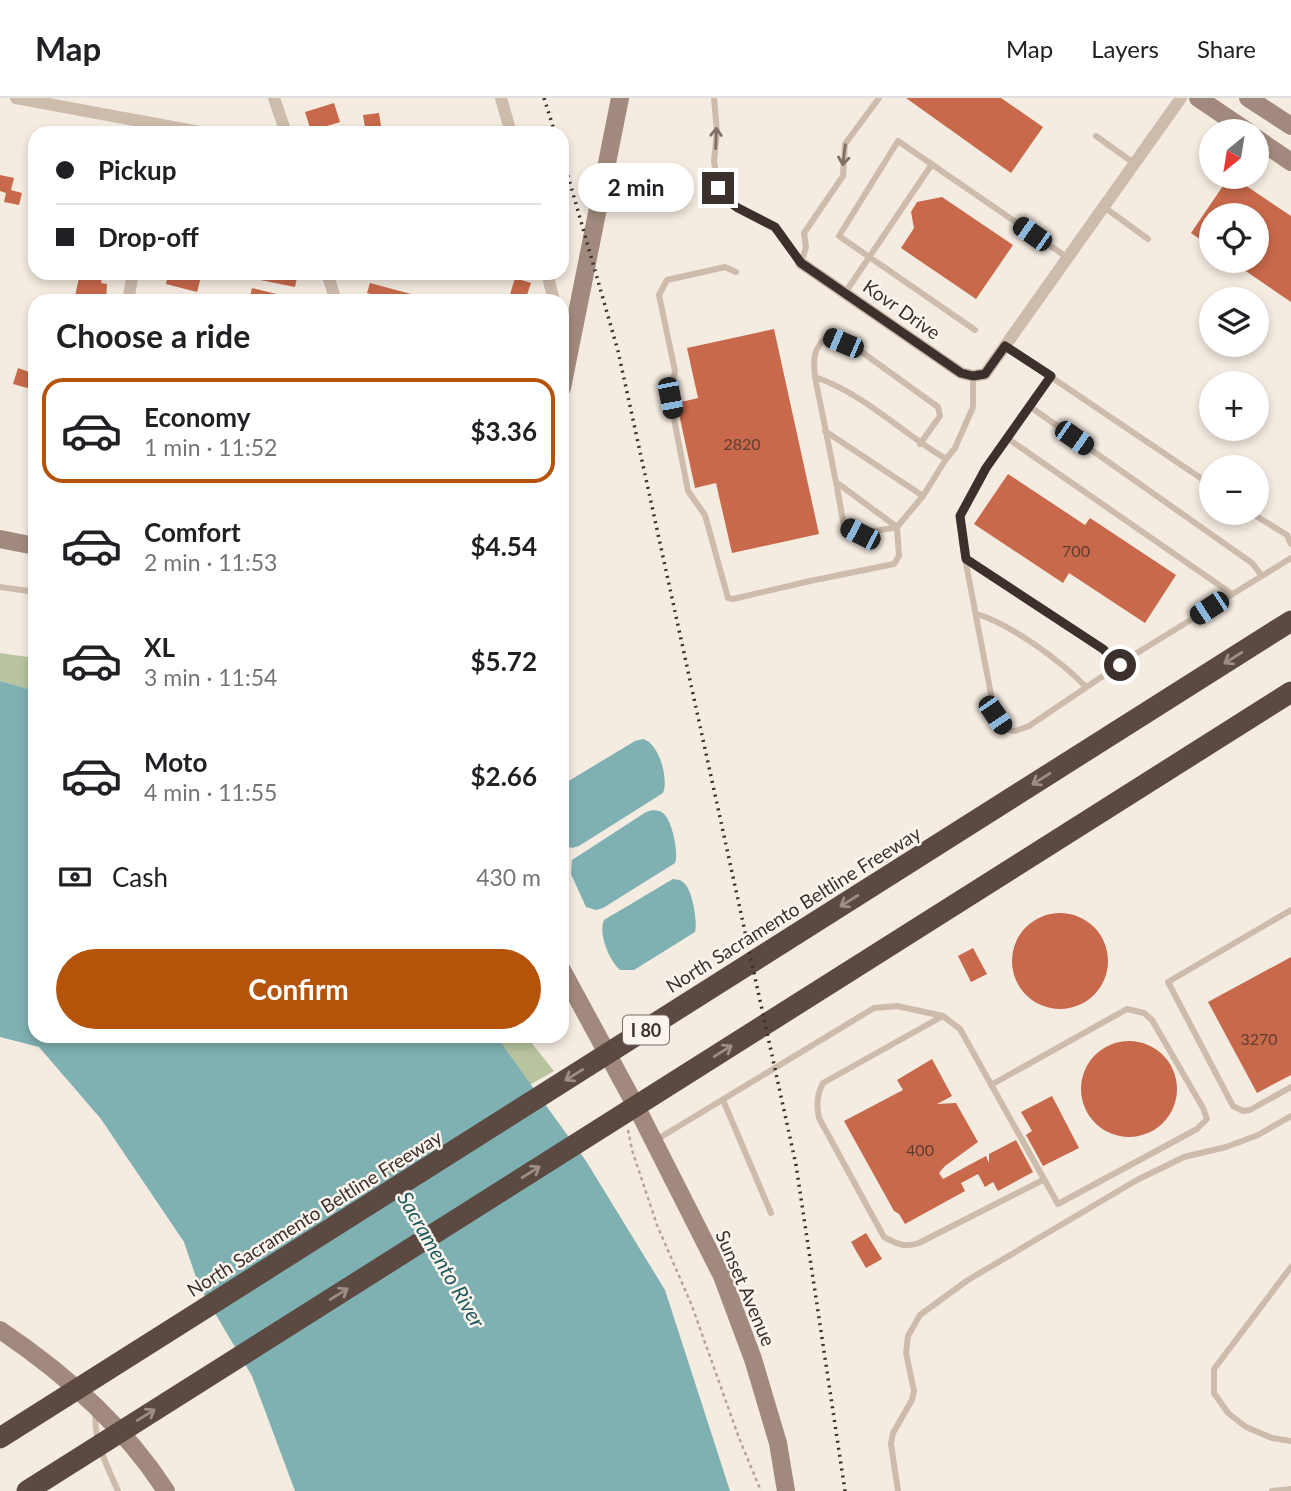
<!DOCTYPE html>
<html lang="en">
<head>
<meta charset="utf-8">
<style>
	:root { --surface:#fff; --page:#f6f6f6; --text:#202124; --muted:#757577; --line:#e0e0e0; --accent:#b45309 }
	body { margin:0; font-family:Lato,sans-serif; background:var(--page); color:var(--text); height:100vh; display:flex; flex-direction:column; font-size:26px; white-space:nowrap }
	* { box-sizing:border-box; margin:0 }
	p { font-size:23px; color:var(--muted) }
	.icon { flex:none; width:38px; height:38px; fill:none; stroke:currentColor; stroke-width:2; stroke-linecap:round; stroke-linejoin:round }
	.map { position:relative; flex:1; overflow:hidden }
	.drawer { position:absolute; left:28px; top:196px; width:541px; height:749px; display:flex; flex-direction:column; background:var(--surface); border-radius:21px; box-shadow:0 4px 10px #0003 }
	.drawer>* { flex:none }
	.banner { position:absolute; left:28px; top:28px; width:541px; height:154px; border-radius:21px; box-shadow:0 4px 10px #0003; display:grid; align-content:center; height:154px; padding:0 28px; background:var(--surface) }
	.needle { width:46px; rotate:210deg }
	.fabs { position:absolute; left:1199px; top:21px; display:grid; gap:14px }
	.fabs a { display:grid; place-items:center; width:70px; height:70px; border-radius:50%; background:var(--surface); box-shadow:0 4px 10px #0003; font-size:35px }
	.end { position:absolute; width:32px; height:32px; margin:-16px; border:9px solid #3b302b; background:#fff; box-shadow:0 0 0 4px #fff }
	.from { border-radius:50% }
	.bubble { position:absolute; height:49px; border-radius:24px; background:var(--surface); box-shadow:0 4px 10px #0003; font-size:23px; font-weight:700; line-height:49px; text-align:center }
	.car { position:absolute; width:21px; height:42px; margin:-21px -10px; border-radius:9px; box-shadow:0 0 5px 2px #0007; background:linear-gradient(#222 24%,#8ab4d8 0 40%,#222 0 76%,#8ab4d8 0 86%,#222 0) }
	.banner b { display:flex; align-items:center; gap:24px; height:66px; font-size:26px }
	.banner b+b { border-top:2px solid var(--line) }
	.banner i { width:18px; height:18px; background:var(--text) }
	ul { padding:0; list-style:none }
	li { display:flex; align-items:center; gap:21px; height:105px; margin:0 14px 10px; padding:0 14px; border:4px solid transparent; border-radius:21px }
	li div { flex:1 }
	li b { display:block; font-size:26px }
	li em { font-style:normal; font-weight:700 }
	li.on { border-color:var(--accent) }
	li>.icon { width:63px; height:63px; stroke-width:1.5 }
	h2 { padding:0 28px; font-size:32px; line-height:84px }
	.pay { display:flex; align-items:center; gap:18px; height:77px; padding:0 28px; font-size:26px }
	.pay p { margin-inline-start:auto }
	.cta { display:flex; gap:14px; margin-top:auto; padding:14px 28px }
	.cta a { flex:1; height:80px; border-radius:42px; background:var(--accent); color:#fff; font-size:28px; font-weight:700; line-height:80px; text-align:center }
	header { display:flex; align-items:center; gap:42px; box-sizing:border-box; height:98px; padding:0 35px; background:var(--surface); border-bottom:2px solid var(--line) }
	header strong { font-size:33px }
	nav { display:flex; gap:38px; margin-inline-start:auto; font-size:24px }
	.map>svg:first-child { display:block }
</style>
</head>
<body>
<header>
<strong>Map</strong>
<nav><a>Map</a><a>Layers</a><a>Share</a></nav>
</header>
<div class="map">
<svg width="1291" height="1393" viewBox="0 0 1291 1393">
	<rect width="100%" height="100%" fill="#f4ebe1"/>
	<path fill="#b8c4a0" d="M0,555L35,560V593L0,583Z
		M481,938H526L554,973L519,993Z"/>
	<path fill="#7fb0b2" d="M0,583L35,593V938H496L586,1063L665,1192L730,1393H295L252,1278L199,1188L184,1144L101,1021L39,949L0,939Z
		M643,641C659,645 669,681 663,695L579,748L572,750L563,747L562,687L635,643Z
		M653,712C658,713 660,712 664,716C672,723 679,755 675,765L603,810L596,812L586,809L571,776L572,762L646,714Z
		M673,781C678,782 680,781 684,785C692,791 698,824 695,834L634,872H620C609,862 598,835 604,822Z"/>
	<path fill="#c8694b" d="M906,0H1001L1043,29L1011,75Z
		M334,5L340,24L311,33L305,14Z
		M379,15L382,35H366L363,17Z
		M0,77L14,80L11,92L22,95L19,107L4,104L6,95L0,93Z
		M1229,79H1233L1291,118V204L1231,163H1256V117H1211V149L1191,135Z
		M942,99L1013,147L976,201L901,150L914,130L911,114L917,104Z
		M80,175H103L101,185L107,186L106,203H74Z
		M168,175H184L201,179L197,194L166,186Z
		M251,175H298L295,189L250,180Z
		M515,180L531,185L525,203H508Z
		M370,185L426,200V203H383L375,201V197L367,195Z
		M252,190L289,199L288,203H249Z
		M774,231L819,436L732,455L716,385L695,390L678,311L677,305L698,300L687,250Z
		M18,270L35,276L31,291L13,286Z
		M1008,376L1085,427L1090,420L1176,477L1145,525L1069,475L1063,485L974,426Z
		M1012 863a48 48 0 1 1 96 0a48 48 0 1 1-96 0Z
		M973,850L987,876L971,884L958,858Z
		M1291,859V977L1257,995L1208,904Z
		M1081 991a48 48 0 1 1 96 0a48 48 0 1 1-96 0Z
		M932,961L952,998L937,1006L956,1005L978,1044L945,1068L939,1075L943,1081L986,1058L989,1065V1056L1016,1042L1033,1074L998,1093L993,1084L985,1089L978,1076L961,1085L965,1093L905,1126L899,1116L894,1113L844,1023L903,992L897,982Z
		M1052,998L1079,1050L1043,1068L1026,1037L1032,1033L1021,1014Z
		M866,1135L882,1161L866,1170L851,1144Z"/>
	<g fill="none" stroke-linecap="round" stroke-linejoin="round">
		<path stroke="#b9a596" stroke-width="2.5" stroke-dasharray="3.5 3.5" stroke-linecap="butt" d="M628,1032L632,1052L657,1127L692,1208L739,1340L761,1393"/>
		<path stroke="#cdbbac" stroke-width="6" d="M714,0L717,34L714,63L718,90L721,99L738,110L775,129L801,165
			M1096,38L1135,66
			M1104,109L1148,141
			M801,165L806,149L804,135L843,78L845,46L879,0
			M736,174L725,169L667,182L659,197L675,273L670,300L688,393L705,417L728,500L733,501L810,483L894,466L899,458L897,429L860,436L844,428L836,384
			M845,195L932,66
			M975,232L839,138L898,43L1068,160
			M1005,248L1211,387
			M1050,278L986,370L960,418L962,445L995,617L1004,631L1015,633L1029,628L1137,555L1291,460
			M815,279L836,384L897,429L923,398L946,361L955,350L973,309V278
			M1029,308L1252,465L1262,478
			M825,333L923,398
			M1007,340L1232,496
			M920,346L940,318L938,309L859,252L827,238C813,252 813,260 815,279C863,295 902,335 946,361
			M1251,415L1287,437L1291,446
			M966,462L1103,551L1120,567
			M0,489L35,494
			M977,516C1012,527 1061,563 1086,589
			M1291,812L1168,884L1233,1008L1243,1013L1250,1012L1291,989
			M943,918L823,985C817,996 816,1007 819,1020L884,1139C897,1146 905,1150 919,1145L1043,1082
			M723,1002L771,1115
			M656,1042L874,910L897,908L943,918L960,931L1058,1106L1197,1031L1207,1021L1203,1010L1152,922L1144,915L1127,911L991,987
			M1291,1169L1214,1271V1295L1228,1315L1246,1329L1272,1340L1291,1343
			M96,1312C92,1339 107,1368 118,1393
			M898,1393L891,1346L893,1335L912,1302L914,1293L906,1255L908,1238L920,1217L968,1182L1137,1082L1184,1059L1226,1049L1258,1037L1291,1018
			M1272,1393L1291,1391"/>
		<path stroke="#cdbbac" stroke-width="12" d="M16,0L205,35
			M274,0L286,35
			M501,0L511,35
			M801,165L961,275L973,278L985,276L1181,0
			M327,175L336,203
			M547,175L554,203
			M128,203L133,175"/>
		<path stroke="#a18a7d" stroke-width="18" d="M1198,0L1247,33
			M1248,0L1291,28
			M1256,40L1291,64
			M562,290L620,0
			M0,441L35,448
			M562,872L639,1014L722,1178L753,1261L778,1345L786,1393
			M0,1232C64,1275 124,1328 166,1393"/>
		<path stroke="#5c4a42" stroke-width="21" d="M0,1340L1291,523
			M27,1393L1291,594"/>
		<path stroke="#3b302b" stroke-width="3.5" stroke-dasharray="2 5" stroke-linecap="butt" d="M544,0L555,35
			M562,57L618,253L796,1067L845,1393"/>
	</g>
	<defs><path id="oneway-shaft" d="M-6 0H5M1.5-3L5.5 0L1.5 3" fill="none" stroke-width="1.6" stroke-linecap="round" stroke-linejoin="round" transform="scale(1.75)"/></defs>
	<g stroke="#7d6f65">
		<use href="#oneway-shaft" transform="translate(716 40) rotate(-88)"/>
		<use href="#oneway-shaft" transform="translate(844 57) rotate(97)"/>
	</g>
	<g stroke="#9c8e87">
		<use href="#oneway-shaft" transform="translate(1233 560) rotate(148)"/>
		<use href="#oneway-shaft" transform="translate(1041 681) rotate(148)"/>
		<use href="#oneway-shaft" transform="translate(849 803) rotate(148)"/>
		<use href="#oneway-shaft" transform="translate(723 953) rotate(-32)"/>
		<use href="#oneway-shaft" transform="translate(574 977) rotate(148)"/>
		<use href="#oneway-shaft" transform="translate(531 1074) rotate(-32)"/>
		<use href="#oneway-shaft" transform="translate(339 1196) rotate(-32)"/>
		<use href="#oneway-shaft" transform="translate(146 1317) rotate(-32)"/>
	</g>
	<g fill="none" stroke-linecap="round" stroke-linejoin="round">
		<path stroke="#3b302b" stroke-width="9" d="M718,90L722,99L738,110L775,129L801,165L961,275L973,278L985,276L1005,248L1051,278L986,370L960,418L966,461L1103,551L1120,567"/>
	</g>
	<g text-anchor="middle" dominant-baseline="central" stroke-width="5" stroke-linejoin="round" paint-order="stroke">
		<g font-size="16" fill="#5e3e33">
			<text x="742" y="345">2820</text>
			<text x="1076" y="452">700</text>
			<text x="1259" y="940">3270</text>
			<text x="920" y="1051">400</text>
		</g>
		<rect fill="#fbf5ee" stroke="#756b66" stroke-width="2" x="623" y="917.5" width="46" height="29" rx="5"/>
		<g font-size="18" font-weight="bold" fill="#3b302b">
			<text x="646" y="932">I 80</text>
		</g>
		<g font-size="19" fill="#3b302b" stroke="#fbf5ee">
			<text transform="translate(902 211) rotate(35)">Kovr Drive</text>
			<text transform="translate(793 811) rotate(-32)">North Sacramento Beltline Freeway</text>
			<text transform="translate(314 1115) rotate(-32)">North Sacramento Beltline Freeway</text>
			<text transform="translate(746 1190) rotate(67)">Sunset Avenue</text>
		</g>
		<g font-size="21" font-style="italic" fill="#1f5a5e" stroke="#fbf5ee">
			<text transform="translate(442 1161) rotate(60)">Sacramento River</text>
		</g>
	</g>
</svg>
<div class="fabs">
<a><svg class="needle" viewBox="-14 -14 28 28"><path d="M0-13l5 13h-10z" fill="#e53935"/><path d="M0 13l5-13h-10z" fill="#757577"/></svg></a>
<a><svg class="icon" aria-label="locate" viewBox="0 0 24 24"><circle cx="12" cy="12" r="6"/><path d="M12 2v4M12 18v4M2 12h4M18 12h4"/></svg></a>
<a><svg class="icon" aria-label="layers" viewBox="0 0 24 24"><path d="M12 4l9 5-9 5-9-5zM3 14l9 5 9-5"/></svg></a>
<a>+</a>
<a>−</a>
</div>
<i class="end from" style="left:1120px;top:567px"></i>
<i class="end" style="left:718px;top:90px"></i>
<div class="bubble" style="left:578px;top:65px;width:116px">2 min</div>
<i class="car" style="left:1032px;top:136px;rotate:305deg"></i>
<i class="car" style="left:843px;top:245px;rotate:293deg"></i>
<i class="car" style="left:670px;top:300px;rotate:169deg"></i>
<i class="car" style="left:1074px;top:340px;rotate:125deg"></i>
<i class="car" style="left:860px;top:436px;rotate:297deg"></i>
<i class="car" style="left:1209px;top:510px;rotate:237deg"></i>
<i class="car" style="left:995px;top:617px;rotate:146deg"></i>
<div class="banner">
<b><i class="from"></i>Pickup</b>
<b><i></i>Drop-off</b>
</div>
<section class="drawer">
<h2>Choose a ride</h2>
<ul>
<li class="on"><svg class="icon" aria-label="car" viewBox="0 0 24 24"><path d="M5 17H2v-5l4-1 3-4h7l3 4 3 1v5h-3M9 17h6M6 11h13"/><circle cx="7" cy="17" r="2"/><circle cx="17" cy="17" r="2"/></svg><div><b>Economy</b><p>1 min · 11:52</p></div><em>$3.36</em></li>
<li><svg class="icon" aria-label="car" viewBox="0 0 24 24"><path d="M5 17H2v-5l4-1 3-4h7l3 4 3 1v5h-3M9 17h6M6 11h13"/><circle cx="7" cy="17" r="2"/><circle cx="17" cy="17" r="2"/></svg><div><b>Comfort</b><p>2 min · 11:53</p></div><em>$4.54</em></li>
<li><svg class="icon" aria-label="car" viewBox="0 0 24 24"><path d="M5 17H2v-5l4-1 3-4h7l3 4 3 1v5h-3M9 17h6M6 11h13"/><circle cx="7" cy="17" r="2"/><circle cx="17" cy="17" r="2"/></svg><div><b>XL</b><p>3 min · 11:54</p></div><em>$5.72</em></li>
<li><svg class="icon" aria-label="car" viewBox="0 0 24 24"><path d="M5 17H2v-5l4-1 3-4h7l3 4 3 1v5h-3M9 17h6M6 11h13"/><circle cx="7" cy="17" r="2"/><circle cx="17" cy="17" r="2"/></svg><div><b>Moto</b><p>4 min · 11:55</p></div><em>$2.66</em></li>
</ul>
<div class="pay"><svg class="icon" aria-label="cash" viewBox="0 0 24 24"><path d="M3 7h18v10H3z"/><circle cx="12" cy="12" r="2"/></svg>Cash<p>430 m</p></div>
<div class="cta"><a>Confirm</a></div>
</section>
</div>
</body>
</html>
